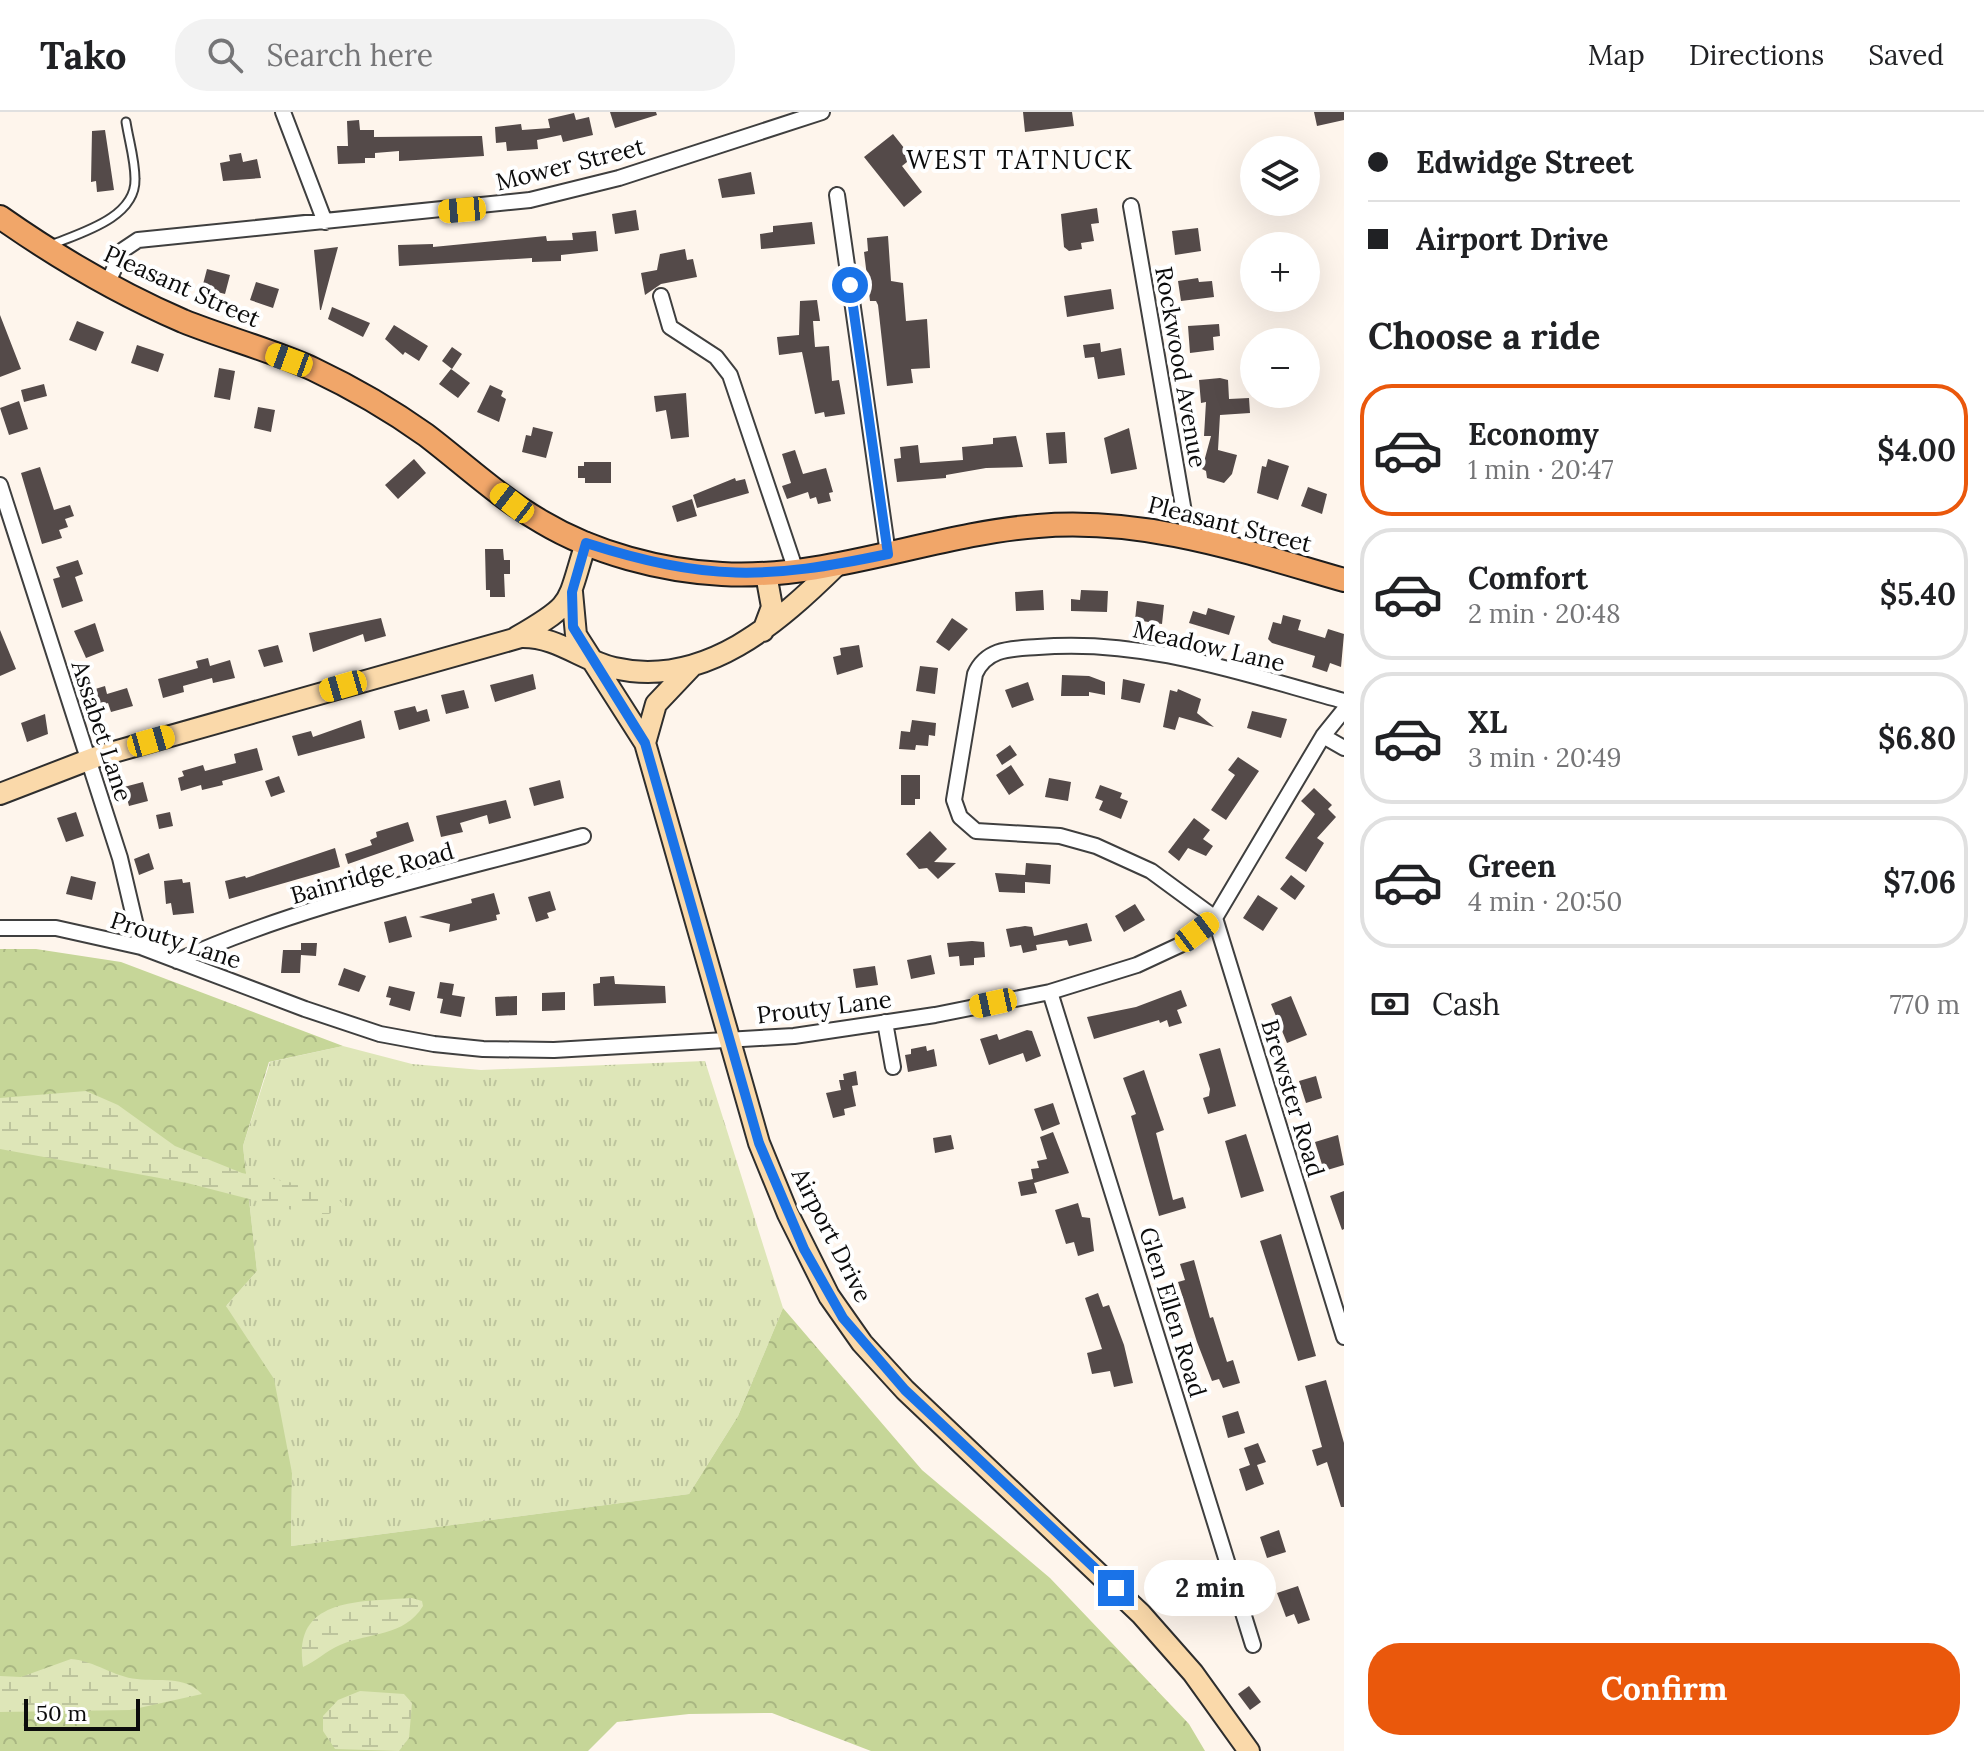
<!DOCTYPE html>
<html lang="en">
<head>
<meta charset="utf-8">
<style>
	:root { --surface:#fff; --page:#f2f2f2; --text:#202124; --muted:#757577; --line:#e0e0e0; --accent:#ea580c }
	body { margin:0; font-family:Lora,serif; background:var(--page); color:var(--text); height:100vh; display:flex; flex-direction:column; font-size:30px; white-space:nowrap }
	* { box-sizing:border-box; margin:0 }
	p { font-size:26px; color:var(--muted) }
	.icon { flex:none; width:44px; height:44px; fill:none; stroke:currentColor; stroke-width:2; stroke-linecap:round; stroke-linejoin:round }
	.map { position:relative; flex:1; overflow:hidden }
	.details { display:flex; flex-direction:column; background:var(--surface); width:640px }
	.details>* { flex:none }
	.banner { display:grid; align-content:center; height:176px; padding:0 24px; background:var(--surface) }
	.tools { position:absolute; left:1240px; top:24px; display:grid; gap:16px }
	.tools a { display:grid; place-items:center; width:80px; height:80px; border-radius:50%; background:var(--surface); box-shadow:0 8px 32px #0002; font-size:40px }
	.scale { position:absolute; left:24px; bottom:20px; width:116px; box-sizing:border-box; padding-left:8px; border:4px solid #0c0c0c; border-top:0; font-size:22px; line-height:28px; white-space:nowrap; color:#0c0c0c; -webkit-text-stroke:6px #fff; paint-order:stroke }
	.end { position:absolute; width:36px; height:36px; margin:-18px; border:10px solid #1a73e8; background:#fff; box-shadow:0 0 0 4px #fff }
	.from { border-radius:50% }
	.bubble { position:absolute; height:56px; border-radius:28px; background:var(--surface); box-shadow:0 8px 32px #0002; font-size:26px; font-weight:700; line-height:56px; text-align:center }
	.car { position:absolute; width:24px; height:48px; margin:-24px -12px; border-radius:10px; box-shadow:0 0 6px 2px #0007; background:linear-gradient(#f5c518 24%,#345 0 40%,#f5c518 0 76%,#345 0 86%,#f5c518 0) }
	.banner b { display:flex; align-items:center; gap:28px; height:76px; font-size:30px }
	.banner b+b { border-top:2px solid var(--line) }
	.banner i { width:20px; height:20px; background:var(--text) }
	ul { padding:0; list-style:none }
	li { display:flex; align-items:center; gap:24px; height:132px; margin:0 16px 12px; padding:0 8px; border:4px solid var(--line); border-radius:32px }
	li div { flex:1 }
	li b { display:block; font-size:30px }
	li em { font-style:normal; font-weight:700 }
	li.current { border-color:var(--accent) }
	li>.icon { width:72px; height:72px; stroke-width:1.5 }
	h2 { padding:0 24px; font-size:36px; line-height:96px }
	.pay { display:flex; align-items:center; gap:20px; height:88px; padding:0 24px; font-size:30px }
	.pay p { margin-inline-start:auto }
	.primary-button { display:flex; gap:16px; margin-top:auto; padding:16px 24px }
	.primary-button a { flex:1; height:92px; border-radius:32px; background:var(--accent); color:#fff; font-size:32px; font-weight:700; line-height:92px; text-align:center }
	header { display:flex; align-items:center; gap:48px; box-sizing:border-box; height:112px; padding:0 40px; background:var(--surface); border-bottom:2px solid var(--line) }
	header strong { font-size:38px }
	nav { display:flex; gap:44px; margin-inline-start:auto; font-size:28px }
	.search { width:560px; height:72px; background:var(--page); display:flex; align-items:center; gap:20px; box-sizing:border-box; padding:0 28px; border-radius:32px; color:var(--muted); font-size:30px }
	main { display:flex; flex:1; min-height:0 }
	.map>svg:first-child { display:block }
</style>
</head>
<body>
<header>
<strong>Tako</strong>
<div class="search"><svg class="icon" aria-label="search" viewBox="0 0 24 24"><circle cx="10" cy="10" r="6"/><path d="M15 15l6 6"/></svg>Search here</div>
<nav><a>Map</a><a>Directions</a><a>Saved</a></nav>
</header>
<main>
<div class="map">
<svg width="1344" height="1639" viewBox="0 0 1344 1639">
	<defs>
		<pattern id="grass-tufts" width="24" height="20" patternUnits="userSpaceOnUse" patternTransform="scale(2)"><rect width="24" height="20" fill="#dee6b8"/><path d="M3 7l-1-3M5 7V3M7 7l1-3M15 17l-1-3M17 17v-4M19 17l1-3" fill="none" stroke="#bdc49d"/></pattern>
		<pattern id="forest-crowns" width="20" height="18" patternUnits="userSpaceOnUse" patternTransform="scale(2)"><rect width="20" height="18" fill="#c6d698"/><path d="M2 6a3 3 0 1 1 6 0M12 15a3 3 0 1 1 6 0" fill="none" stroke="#a9b682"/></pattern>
		<pattern id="wetland-marsh" width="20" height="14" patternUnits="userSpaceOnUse" patternTransform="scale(2)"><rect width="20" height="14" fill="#dee6b8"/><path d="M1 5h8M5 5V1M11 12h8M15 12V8" fill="none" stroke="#bdc49d"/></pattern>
	</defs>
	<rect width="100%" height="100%" fill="#fef5ec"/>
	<path fill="url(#grass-tufts)" d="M343,934L412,952L481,958L705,949L783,1196L738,1304L689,1382L291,1434L292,1361L226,1194L257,1159L243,1034L270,950Z"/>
	<path fill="url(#forest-crowns)" d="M0,837H36L121,850L343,934L269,950L243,1034L257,1159L226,1194L274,1267L292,1361L291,1434L689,1382L738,1304L783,1196L922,1358L1050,1466L1189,1612L1205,1639H871L772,1601L689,1602L617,1610L588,1639H0Z"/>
	<path fill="url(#wetland-marsh)" d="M86,979L118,993L175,1034L242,1061L329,1078L344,1093L329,1102H308L187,1071L0,1037V986Z
		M412,1486L422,1489L423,1494C404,1525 370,1520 340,1533C326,1539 315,1550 303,1555C292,1484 362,1490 412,1486Z
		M71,1547C95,1549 114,1565 137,1567C159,1570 184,1563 202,1582L130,1598L0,1600V1564L21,1565Z
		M360,1579L404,1582L412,1591L409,1626L399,1639L335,1637L323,1619V1604L338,1588Z"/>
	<path fill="#544a49" d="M610,0H656L657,3L615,16Z
		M1023,0H1072L1074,14L1025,20Z
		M1314,0H1344V8L1317,14Z
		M574,1L576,8L589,5L593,23L563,30L561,23L537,28L538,37L507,39L506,30L496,31L495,15L521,12L522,18L550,16L548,7Z
		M359,8L360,18H374V25L482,24L484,44L399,49V39L375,41V46H365V51L338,52L337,34H348L347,9Z
		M105,18L114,78L97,80L96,69L91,70L92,19Z
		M893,22L912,46L902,54L922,80L904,95L864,45Z
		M241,41L243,50L257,47L261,66L223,69L220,51L230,49L229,43Z
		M751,60L755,82L722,86L718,67Z
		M1097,96L1099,111L1091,112L1094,129L1081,131L1082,137L1069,139L1064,135L1061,102Z
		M636,98L639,118L615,122L612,102Z
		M812,110L815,132L761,137L760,122L773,120V114Z
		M1198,116L1201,139L1175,143L1172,119Z
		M596,119L598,139L561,143V149L532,150V146L399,154L398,133L433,132V135L546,124L547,129L573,128L572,121Z
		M888,124L891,169L903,171L906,209L927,207L930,256L911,257L913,271L887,274L878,193L876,189H870L864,140L868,139L867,126Z
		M338,135L321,198H320L314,138Z
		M685,137L687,148L693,147L697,165L661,172L645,183L641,161L657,158L660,142Z
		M207,157L230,163L225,182L202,176Z
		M1198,166L1199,170L1212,169L1214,185L1181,189L1178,169Z
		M256,170L279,177L273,196L250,188Z
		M1111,177L1114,197L1067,205L1064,184Z
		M817,188L820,209H813L815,235L829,234L832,269L839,268L845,302L825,305L824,300L815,302L802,240L779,243L777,225L799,223L800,189Z
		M332,195L370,211L363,225L328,207Z
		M0,203L21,257L0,265Z
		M77,209L104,220L96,239L69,228Z
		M1219,212L1220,224L1213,225L1214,238L1190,241L1188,214Z
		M394,213L428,234L419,249L405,240L403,243L385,227Z
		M1100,231L1101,240L1121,236L1125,263L1098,267L1094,245L1085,246L1083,233Z
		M137,233L164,242L158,260L131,251Z
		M452,235L462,242L452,257L442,249Z
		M219,256L235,259L230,288L214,285Z
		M451,257L470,271L458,286L439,272Z
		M1220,266L1228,268L1229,287L1249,286L1250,301L1220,303L1218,338L1237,343L1232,362L1224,371L1207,366L1206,359L1202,357L1211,324H1204L1206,290L1201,291L1199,268Z
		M44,272L47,284L24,290L21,278Z
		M490,273L503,279L501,284L506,287L499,310L477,300Z
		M686,281L689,325L671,327L666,298L656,300L654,284Z
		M19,289L28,317L9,323L0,296Z
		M258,295L275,298L271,320L254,316Z
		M533,315L553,320L546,346L522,340L526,323L531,324Z
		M1129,316L1137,357L1111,362L1104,326Z
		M1065,320L1067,351L1049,352L1046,321Z
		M1016,324L1023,355L986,356L946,363V366L897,370L894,347L901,346L900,335L918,333L920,351L963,348L962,335L993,332V326Z
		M795,338L803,362L826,356L833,380L829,381L831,389L818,392L816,385L810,387L808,380L787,387L782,374L791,371L782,342Z
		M414,347L426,361L398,387L385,373Z
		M1268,347L1289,354L1278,388L1257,381L1262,354L1266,355Z
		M584,350H611V371H585V366H578V354H584Z
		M40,355L54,398L70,393L74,404L65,407L68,415L59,418L62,426L42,432L21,361Z
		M735,366L736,369L745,367L749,381L697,396L693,383Z
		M1308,375L1327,382L1322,402L1301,394Z
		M692,387L697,404L677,410L672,394Z
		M485,437H503L504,448H510V462H504L505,485H490V478H486Z
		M78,448L83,462L75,465L83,489L62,496L53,467L60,465L56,455Z
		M1043,478L1044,498L1016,499L1015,480Z
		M1081,478L1108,479L1107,500L1071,499V487L1080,488Z
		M1137,489L1164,493L1162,512L1135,508Z
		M1208,496L1235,504L1229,523L1189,511L1193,499L1206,503Z
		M1283,503L1301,508L1298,518L1325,526L1328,517L1344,522L1341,555L1330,551L1327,560L1312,555L1315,544L1272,531L1268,527L1273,510L1281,512Z
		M381,506L386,524L365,530L363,522L313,540L309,521Z
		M952,506L968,517L949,539L936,530Z
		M95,511L104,539L86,546L74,519Z
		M0,518L16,557L0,564Z
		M278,533L283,550L264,555L258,538Z
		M859,533L863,555L837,563L833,545L841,543L840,536Z
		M208,546L210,554L230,548L235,566L213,571L212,566L183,574L184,580L163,586L158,567L198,556L196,549Z
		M920,554L938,556L935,582L916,579Z
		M533,562L536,577L495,590L490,573Z
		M1062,563L1089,564L1105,570V583L1089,580V584H1061Z
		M1123,567L1145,572L1140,591L1121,587Z
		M1028,570L1034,588L1012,596L1005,578Z
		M105,574L107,582L127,576L133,594L111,600L108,591L98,595L92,578Z
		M1178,577L1201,587L1197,601L1214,615L1179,605L1175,618L1163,615L1170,578L1177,580Z
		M464,578L469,596L446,602L441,583Z
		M415,594L417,600L427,597L430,609L399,618L394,599Z
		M1252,599L1287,607L1281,626L1247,616Z
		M45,602L48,622L27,630L21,611Z
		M361,608L365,626L298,644L292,624L311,619L313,625Z
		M912,608L936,611L935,624L929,623L928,634L916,633L915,638L899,637L901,619L910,620Z
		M1010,633L1017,643L1002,653L996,643Z
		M257,636L263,658L222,669L223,673L202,678L201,673L181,679L178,666L184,664L182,659L203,653L205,659L236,651L234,642Z
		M1238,645L1259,659L1226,708L1211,698L1235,663L1228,658Z
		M1011,653L1024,673L1009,683L996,663Z
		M901,663H920V687H915V693H901Z
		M279,664L285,680L271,685L265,669Z
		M1049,666L1071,670L1068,689L1045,685Z
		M560,668L564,686L534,694L529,676Z
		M143,670L148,689L129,694L124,675Z
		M1100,673L1122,681L1120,686L1128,689L1121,707L1099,698L1103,689L1095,686Z
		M1314,676L1332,693L1328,697L1336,705L1317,726L1324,731L1306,760L1285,746L1315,702L1301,689Z
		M506,688L511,706L489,712L487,703L460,711L463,720L441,725L436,704Z
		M76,700L84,724L66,730L57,706Z
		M170,700L173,714L159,717L156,703Z
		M1194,706L1210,718L1203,727L1213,734L1206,744L1188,736L1179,749L1168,740Z
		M408,710L414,729L348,752L345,742L372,733L370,728L377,725L376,720Z
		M930,719L947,737L934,750L956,751L938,767L927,756L919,757L906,742Z
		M335,736L340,755L229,787L225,769L245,764L246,766Z
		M149,741L154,757L139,763L134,747Z
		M1026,751L1051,753L1050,772L1025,770V781L999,780L995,761L1025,763Z
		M1291,763L1305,774L1295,788L1280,777Z
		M71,764L96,770L92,788L66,782Z
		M182,767L183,771L190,770L194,801L173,803L171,791L166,792L164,769Z
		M550,779L556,798L547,801L549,806L536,810L528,785Z
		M494,781L500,802L496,803L497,808L449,820L450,812L419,805L472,791L471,787Z
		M1258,783L1278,796L1263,819L1243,806Z
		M1135,792L1145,808L1124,820L1115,804Z
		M406,804L412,825L389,831L384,810Z
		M1087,811L1092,829L1069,834L1067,828L1036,833L1037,838L1023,841L1021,833L1010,835L1006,817L1025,814L1032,815L1034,824Z
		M972,829L984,830L985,845L974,846V853L960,854L959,844L949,845L947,831Z
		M301,831H317L316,844L301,843L300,861H281L283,838H301Z
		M931,843L935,862L911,867L907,848Z
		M875,854L878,873L856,876L853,857Z
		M344,856L366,864L359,880L338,873Z
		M614,864L615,872L665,874L666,891L594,894L593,872L600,871V865Z
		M440,870L454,872L452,883L465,885L461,905L440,901L443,887L437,886Z
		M389,874L415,880L410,899L389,893L391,886L386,885Z
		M1181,878L1187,894L1177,898L1182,911L1169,915L1167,908L1160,911L1159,908L1094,927L1087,905L1136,895Z
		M565,880V898L542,899V881Z
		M517,884V903L496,904L495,885Z
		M1291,884L1307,923L1287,931L1271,892Z
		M1027,918L1032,919L1041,944L1026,950L1023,941L989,953L980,927L997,922L999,928Z
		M926,934L927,939L934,937L937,954L908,960L905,943L911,942V937Z
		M1220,936L1236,994L1208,1002L1203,986L1209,984L1210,977L1199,942Z
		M1144,958L1164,1018L1156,1021L1173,1088L1183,1085L1186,1096L1159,1104L1131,1004L1136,1002L1123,966Z
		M856,959L858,973L852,974L856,994L844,997L845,1003L833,1006L826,981L841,978L839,968H844L843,962Z
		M1316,964L1322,986L1306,991L1299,969Z
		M1053,991L1060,1012L1042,1019L1034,997Z
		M1053,1020L1069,1061L1034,1071L1037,1081L1021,1084L1018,1070L1033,1067L1031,1057L1039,1056L1037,1049L1047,1047L1040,1025Z
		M1246,1022L1264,1079L1241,1086L1225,1029Z
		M951,1023L954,1037L935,1041L933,1026Z
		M1338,1023L1344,1053L1324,1059L1315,1030Z
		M1344,1079V1117L1342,1118L1330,1084Z
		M1078,1091L1082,1105L1090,1106L1094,1139L1078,1144L1074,1130L1066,1132L1055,1098Z
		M1281,1122L1316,1244L1298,1249L1260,1129Z
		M1194,1148L1210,1206L1213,1205L1227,1250L1233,1248L1240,1271L1223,1276L1219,1267L1212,1269L1197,1230L1178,1170L1185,1168L1180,1152Z
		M1098,1181L1103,1195L1109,1193L1124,1233L1133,1271L1114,1275L1110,1259L1092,1262L1087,1241L1102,1237L1085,1186Z
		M1326,1268L1344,1331V1395H1341L1327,1350L1317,1354L1312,1338L1322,1335L1305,1274Z
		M1238,1299L1245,1321L1228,1326L1222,1304Z
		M1258,1331L1266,1350L1257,1353L1264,1372L1246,1379L1239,1357L1250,1353L1244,1336Z
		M1279,1418L1286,1440L1267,1446L1260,1425Z
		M1298,1474L1310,1508L1298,1512L1294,1502L1286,1505L1277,1481Z
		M1249,1574L1261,1590L1250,1598L1238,1582Z"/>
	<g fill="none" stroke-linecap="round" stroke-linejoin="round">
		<g stroke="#3f3f3f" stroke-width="11">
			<path id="lane" d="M51,133C80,121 136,106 135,67C135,48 129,29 126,10"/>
		</g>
		<g stroke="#3f3f3f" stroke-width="18">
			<path id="street" d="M283,0L325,110
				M837,83L888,442
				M1131,94L1188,423
				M107,172L123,138L138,128L530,88L619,66L822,0
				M661,184L670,215L716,245L730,263L796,459
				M0,373L120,746L141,835
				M1344,589C1244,562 1144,526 1038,535C1013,537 987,535 975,562L954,688L960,705L976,719L1060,724L1096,734L1151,759L1215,806L1344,1225
				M1323,624L1344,636
				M0,816H56L141,835L305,897L380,922L434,932L483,937L554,938L794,924L935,903L1050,880L1137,853L1180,833L1215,806L1323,624L1344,598
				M177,849C301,792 450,761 583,724
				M1050,880L1253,1533
				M885,910L893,955"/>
		</g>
		<g stroke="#2e2e2e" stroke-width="24">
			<path id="secondary" d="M572,480L576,523L645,631L759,1031L788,1102L829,1184L862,1231L905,1278L1141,1502L1193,1561L1249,1639
				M763,519L772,495L766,462
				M517,525C576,491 566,493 586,431
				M645,631L656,592L692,554
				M0,682L96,645L521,525C557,524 581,548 614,556C705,577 779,510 838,452"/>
		</g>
		<g stroke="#1d1d1d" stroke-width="26">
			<path id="primary" d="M0,105C57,145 118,181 183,209C225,226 271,238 313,257C351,275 391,298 426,323C464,352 500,386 542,410C594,441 662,459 722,462C830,468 932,422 1038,414C1145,405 1243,439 1344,468"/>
		</g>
		<use href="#lane" stroke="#fff" stroke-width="7"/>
		<use href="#street" stroke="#fff" stroke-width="14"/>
		<use href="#secondary" stroke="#fad9aa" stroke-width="20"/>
		<use href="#primary" stroke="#f1a669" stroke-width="22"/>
	</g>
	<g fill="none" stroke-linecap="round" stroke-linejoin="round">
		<path stroke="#1a73e8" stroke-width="10" d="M850,173L888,442C765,468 706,469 586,431L572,480L573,515L645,631L759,1031L804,1137L843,1206L905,1278L1116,1476"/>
	</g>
	<g text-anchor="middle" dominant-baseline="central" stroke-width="8" stroke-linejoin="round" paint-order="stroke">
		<g font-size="24" fill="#0c0c0c" stroke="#fff">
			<text transform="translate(570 52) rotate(-14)">Mower Street</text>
			<text transform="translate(182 174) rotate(24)">Pleasant Street</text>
			<text transform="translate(1181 255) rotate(80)">Rockwood Avenue</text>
			<text transform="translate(1230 412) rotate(14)">Pleasant Street</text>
			<text transform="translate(1209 534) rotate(13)">Meadow Lane</text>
			<text transform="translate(102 619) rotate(72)">Assabet Lane</text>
			<text transform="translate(372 761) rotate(-16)">Bainridge Road</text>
			<text transform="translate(176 828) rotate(18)">Prouty Lane</text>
			<text transform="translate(824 895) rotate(-7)">Prouty Lane</text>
			<text transform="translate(1293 986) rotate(73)">Brewster Road</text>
			<text transform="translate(832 1123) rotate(63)">Airport Drive</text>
			<text transform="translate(1173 1200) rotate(73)">Glen Ellen Road</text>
		</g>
		<g font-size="26" letter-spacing="2" fill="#0c0c0c" stroke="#fff">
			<text x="1020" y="47">WEST TATNUCK</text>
		</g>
	</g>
</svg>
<div class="tools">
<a><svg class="icon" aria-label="layers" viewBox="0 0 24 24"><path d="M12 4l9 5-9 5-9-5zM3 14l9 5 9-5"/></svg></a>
<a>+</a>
<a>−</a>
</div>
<div class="scale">50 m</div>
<i class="end from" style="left:850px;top:173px"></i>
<i class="end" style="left:1116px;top:1476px"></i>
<div class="bubble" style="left:1144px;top:1448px;width:132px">2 min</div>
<i class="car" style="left:462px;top:98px;rotate:265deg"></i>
<i class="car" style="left:289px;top:248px;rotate:290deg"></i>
<i class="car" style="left:512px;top:391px;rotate:308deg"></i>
<i class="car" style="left:343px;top:574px;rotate:254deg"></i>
<i class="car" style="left:151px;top:629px;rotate:74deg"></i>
<i class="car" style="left:1197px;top:820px;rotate:53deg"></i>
<i class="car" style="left:993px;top:891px;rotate:258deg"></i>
</div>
<section class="details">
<div class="banner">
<b><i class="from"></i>Edwidge Street</b>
<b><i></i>Airport Drive</b>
</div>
<h2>Choose a ride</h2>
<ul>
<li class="current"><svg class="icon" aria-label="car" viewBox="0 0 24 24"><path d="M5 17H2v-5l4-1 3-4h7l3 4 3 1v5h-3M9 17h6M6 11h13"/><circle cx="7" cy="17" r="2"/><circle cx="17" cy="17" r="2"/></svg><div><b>Economy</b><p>1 min · 20:47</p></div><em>$4.00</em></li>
<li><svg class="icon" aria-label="car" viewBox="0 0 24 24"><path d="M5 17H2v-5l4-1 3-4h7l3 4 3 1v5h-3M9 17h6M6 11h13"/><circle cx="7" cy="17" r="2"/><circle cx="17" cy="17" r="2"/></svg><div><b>Comfort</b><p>2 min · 20:48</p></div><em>$5.40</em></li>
<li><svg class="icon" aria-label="car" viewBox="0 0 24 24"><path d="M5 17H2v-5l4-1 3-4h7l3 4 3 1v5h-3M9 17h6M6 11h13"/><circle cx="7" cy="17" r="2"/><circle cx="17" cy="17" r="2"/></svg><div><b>XL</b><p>3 min · 20:49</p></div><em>$6.80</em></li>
<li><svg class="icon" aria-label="car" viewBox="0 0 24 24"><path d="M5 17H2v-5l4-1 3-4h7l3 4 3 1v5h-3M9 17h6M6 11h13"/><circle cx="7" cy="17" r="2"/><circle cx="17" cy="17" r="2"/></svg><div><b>Green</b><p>4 min · 20:50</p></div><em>$7.06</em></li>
</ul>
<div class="pay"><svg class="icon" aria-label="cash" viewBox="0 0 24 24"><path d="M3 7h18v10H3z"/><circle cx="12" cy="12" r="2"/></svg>Cash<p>770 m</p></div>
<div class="primary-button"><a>Confirm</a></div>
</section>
</main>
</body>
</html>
